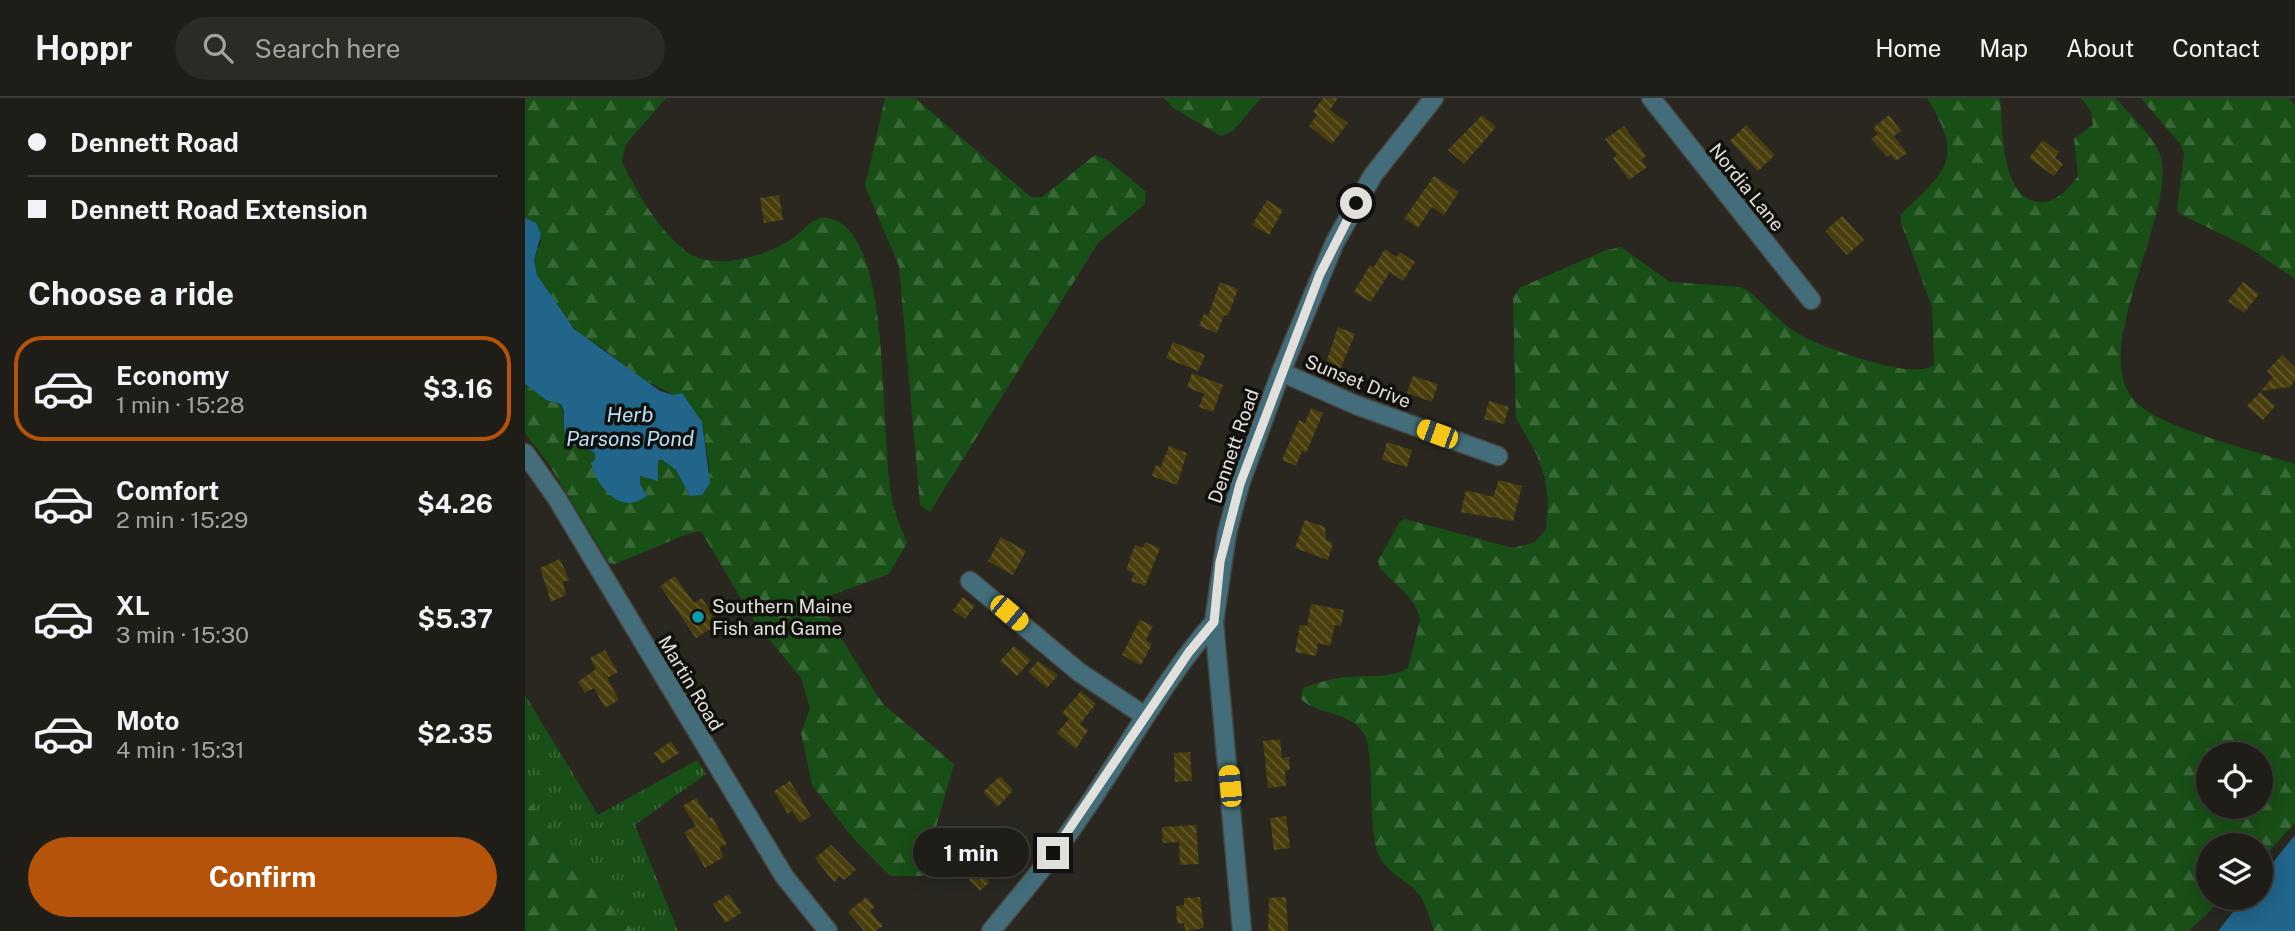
<!DOCTYPE html>
<html lang="en">
<head>
<meta charset="utf-8">
<style>
	:root { --surface:#1f1d18; --page:#2c2a25; --text:#f1f3f6; --muted:#a1a2a2; --line:#3c3b37; --accent:#b45309 }
	body { margin:0; font-family:"Public Sans",sans-serif; background:var(--page); color:var(--text); height:100vh; display:flex; flex-direction:column; font-size:26px; white-space:nowrap }
	* { box-sizing:border-box; margin:0 }
	p { font-size:23px; color:var(--muted) }
	.icon { flex:none; width:38px; height:38px; fill:none; stroke:currentColor; stroke-width:2; stroke-linecap:round; stroke-linejoin:round }
	.map { position:relative; flex:1; overflow:hidden }
	.panel { display:flex; flex-direction:column; background:var(--surface); width:525px }
	.panel>* { flex:none }
	.hud { display:grid; align-content:center; height:154px; padding:0 28px; background:var(--surface) }
	.buttons { position:absolute; left:1671px; top:644px; display:grid; gap:14px }
	.buttons a { display:grid; place-items:center; width:77px; height:77px; border-radius:50%; background:var(--surface); box-shadow:0 4px 18px #0003,0 0 0 2px var(--line); font-size:35px }
	.end { position:absolute; width:32px; height:32px; margin:-16px; border:9px solid #e1e0db; background:#111; box-shadow:0 0 0 4px #111 }
	.from { border-radius:50% }
	.bubble { position:absolute; height:49px; border-radius:24px; background:var(--surface); box-shadow:0 4px 18px #0003,0 0 0 2px var(--line); font-size:23px; font-weight:700; line-height:49px; text-align:center }
	.car { position:absolute; width:21px; height:42px; margin:-21px -10px; border-radius:9px; box-shadow:0 0 5px 2px #0007; background:linear-gradient(#f5c518 24%,#345 0 40%,#f5c518 0 76%,#345 0 86%,#f5c518 0) }
	.hud b { display:flex; align-items:center; gap:24px; height:66px; font-size:26px }
	.hud b+b { border-top:2px solid var(--line) }
	.hud i { width:18px; height:18px; background:var(--text) }
	ul { padding:0; list-style:none }
	li { display:flex; align-items:center; gap:21px; height:105px; margin:0 14px 10px; padding:0 14px; border:4px solid transparent; border-radius:28px }
	li div { flex:1 }
	li b { display:block; font-size:26px }
	li em { font-style:normal; font-weight:700 }
	li.current { border-color:var(--accent) }
	li>.icon { width:63px; height:63px; stroke-width:1.5 }
	h2 { padding:0 28px; font-size:32px; line-height:84px }
	.action { display:flex; gap:14px; margin-top:auto; padding:14px 28px }
	.action a { flex:1; height:80px; border-radius:42px; background:var(--accent); color:#fff; font-size:28px; font-weight:700; line-height:80px; text-align:center }
	header { display:flex; align-items:center; gap:42px; box-sizing:border-box; height:98px; padding:0 35px; background:var(--surface); border-bottom:2px solid var(--line) }
	header strong { font-size:33px }
	nav { display:flex; gap:38px; margin-inline-start:auto; font-size:24px }
	.search { width:490px; height:63px; background:var(--page); display:flex; align-items:center; gap:18px; box-sizing:border-box; padding:0 24px; border-radius:38px; color:var(--muted); font-size:26px }
	main { display:flex; flex:1; min-height:0 }
	.map>svg:first-child { display:block }
</style>
</head>
<body>
<header>
<strong>Hoppr</strong>
<div class="search"><svg class="icon" aria-label="search" viewBox="0 0 24 24"><circle cx="10" cy="10" r="6"/><path d="M15 15l6 6"/></svg>Search here</div>
<nav><a>Home</a><a>Map</a><a>About</a><a>Contact</a></nav>
</header>
<main>
<section class="panel">
<div class="hud">
<b><i class="from"></i>Dennett Road</b>
<b><i></i>Dennett Road Extension</b>
</div>
<h2>Choose a ride</h2>
<ul>
<li class="current"><svg class="icon" aria-label="car" viewBox="0 0 24 24"><path d="M5 17H2v-5l4-1 3-4h7l3 4 3 1v5h-3M9 17h6M6 11h13"/><circle cx="7" cy="17" r="2"/><circle cx="17" cy="17" r="2"/></svg><div><b>Economy</b><p>1 min · 15:28</p></div><em>$3.16</em></li>
<li><svg class="icon" aria-label="car" viewBox="0 0 24 24"><path d="M5 17H2v-5l4-1 3-4h7l3 4 3 1v5h-3M9 17h6M6 11h13"/><circle cx="7" cy="17" r="2"/><circle cx="17" cy="17" r="2"/></svg><div><b>Comfort</b><p>2 min · 15:29</p></div><em>$4.26</em></li>
<li><svg class="icon" aria-label="car" viewBox="0 0 24 24"><path d="M5 17H2v-5l4-1 3-4h7l3 4 3 1v5h-3M9 17h6M6 11h13"/><circle cx="7" cy="17" r="2"/><circle cx="17" cy="17" r="2"/></svg><div><b>XL</b><p>3 min · 15:30</p></div><em>$5.37</em></li>
<li><svg class="icon" aria-label="car" viewBox="0 0 24 24"><path d="M5 17H2v-5l4-1 3-4h7l3 4 3 1v5h-3M9 17h6M6 11h13"/><circle cx="7" cy="17" r="2"/><circle cx="17" cy="17" r="2"/></svg><div><b>Moto</b><p>4 min · 15:31</p></div><em>$2.35</em></li>
</ul>
<div class="action"><a>Confirm</a></div>
</section>
<div class="map">
<svg width="1770" height="833" viewBox="0 0 1770 833">
	<defs>
		<pattern id="grass-tufts" width="24" height="20" patternUnits="userSpaceOnUse" patternTransform="scale(1.75)"><rect width="24" height="20" fill="#184f16"/><path d="M3 7l-1-3M5 7V3M7 7l1-3M15 17l-1-3M17 17v-4M19 17l1-3" fill="none" stroke="#396837"/></pattern>
		<pattern id="forest-firs" width="22" height="20" patternUnits="userSpaceOnUse" patternTransform="scale(1.75)"><rect width="22" height="20" fill="#184f16"/><path d="M5 1l3.5 6h-7zM16 11l3.5 6h-7z" fill="#396837"/></pattern>
		<pattern id="building-back-hatch" width="6" height="6" patternUnits="userSpaceOnUse" patternTransform="scale(1.75)"><rect width="6" height="6" fill="#493e0c"/><path d="M-1 5l2 2M0 0l6 6M5-1l2 2" fill="none" stroke="#635a2f"/></pattern>
	</defs>
	<rect width="100%" height="100%" fill="#292720"/>
	<path fill="url(#grass-tufts)" d="M0,597L73,717L172,662L181,676L110,727L153,833H0Z"/>
	<path fill="url(#forest-firs)" fill-rule="evenodd" d="M0,0H141L101,46L97,64C113,96 133,132 162,154C190,174 242,158 268,140C276,135 284,124 293,121C304,118 314,123 322,130C368,175 353,345 369,410C372,422 378,434 382,445L364,476L299,500L308,528L358,606L429,666L397,778H365L326,738L287,687L276,635L285,610L276,580L230,524L176,433L162,436L90,466L84,465L25,368L0,335V286L21,302L36,306L42,339L50,348L63,350L70,355L78,391L107,405L122,398L115,386V378L133,383V363L136,361L151,372L165,398L185,375L177,324L148,297L114,279L75,248L59,240L40,220L12,177L9,163L16,144L11,125L0,120Z
		M360,0H390L506,99H517L570,57L583,62L621,94L620,106L573,145L405,414L395,407L374,168L340,88Z
		M639,0H736L708,33L696,38L648,10Z
		M1402,0H1475C1478,29 1475,100 1514,104C1532,105 1543,91 1553,78L1549,41L1568,27L1566,13L1556,0H1591C1602,14 1632,42 1636,59C1651,119 1560,257 1612,305C1639,331 1731,353 1770,366V725L1736,762V747H1684V800H1698L1664,833H909C904,819 900,800 888,790C875,779 858,771 852,753C843,724 850,654 839,636C824,612 793,618 776,601L778,590C792,585 807,580 822,579C842,577 865,581 883,570L895,521C890,498 869,486 855,470L853,463L875,423L880,421L988,450L1010,444L1021,431L1023,404L1020,381L1012,357L991,320L988,201L994,190L1079,153L1096,149L1145,184L1215,189L1225,194C1241,208 1260,230 1279,239C1303,251 1388,283 1409,267L1407,209L1376,125V116C1422,72 1440,61 1402,0ZM1684,656H1736V709H1684Z
		M1616,0H1763L1770,7V181L1723,149L1655,116L1652,111L1659,56L1655,46Z
		M0,698L108,833H0Z"/>
	<path fill="#21658b" d="M0,120L11,125L16,136L9,163L12,177L49,231L135,293L148,297L157,295L177,324L185,385L177,397L165,398L151,372L136,361L133,363V383L115,378V386L122,398C117,401 110,405 105,405C86,405 69,382 66,365L70,362V355C62,349 51,351 45,344C34,332 43,318 36,306L21,302L0,286Z
		M1770,737V833H1693L1719,800H1736V779Z"/>
	<path fill="url(#building-back-hatch)" d="M798,0H813L805,12L823,25L807,46L784,28L792,17L788,14Z
		M957,17L971,29L939,66L923,52Z
		M1364,17L1376,33L1369,38L1382,55L1371,63L1366,57L1362,59L1346,41L1353,36L1348,30Z
		M1221,27L1250,57L1233,73L1205,43Z
		M1099,28L1121,58L1116,62L1122,69L1104,82L1088,60L1092,57L1080,41Z
		M1518,42L1534,54L1530,60L1538,66L1529,78L1504,60Z
		M909,78L934,94L919,117L907,109L893,130L879,121Z
		M254,97L258,122L239,125L235,100Z
		M742,102L758,112L744,137L727,127Z
		M1317,118L1339,142L1322,157L1300,133Z
		M860,151L872,159L875,154L890,164L878,183L865,174L846,204L829,194L845,167L849,169Z
		M695,184L713,191L703,218L699,217L692,235L674,228L679,216L683,218Z
		M1718,184L1734,196L1719,215L1703,203Z
		M813,229L830,236L813,277L799,271Z
		M648,244L680,257L673,273L641,260Z
		M1757,257L1770,269V282L1765,289L1736,293L1748,279L1742,273Z
		M667,275L698,287L688,314L674,309L679,296L662,289Z
		M888,278L913,286L907,304L882,295Z
		M1735,294L1750,308L1738,322L1722,308Z
		M964,303L984,309L979,326L959,321Z
		M786,310L798,315L781,355L777,353L771,368L757,362L774,322L780,325Z
		M862,344L887,352L882,369L857,362Z
		M644,348L662,355L652,387L627,378L631,367L636,369Z
		M974,382L997,388L988,423L936,414L941,392L968,399Z
		M780,422L800,429L801,442L808,445L803,462L770,450Z
		M476,439L501,453L488,477L463,463Z
		M620,444L635,450L620,488L606,483L609,475L601,472L610,447L618,450Z
		M35,461L44,482L38,484L41,497L26,504L15,470Z
		M150,478L169,505L177,500L193,526L171,540L135,488Z
		M438,499L450,508L440,521L428,512Z
		M786,506L819,512L816,528L810,527L805,548L793,545L791,558L770,554L775,527L782,528Z
		M615,522L628,528L621,542L627,546L616,567L597,557Z
		M489,548L506,562L492,578L475,563Z
		M80,552L93,574L82,580L94,602L80,610L69,590L60,595L53,584L71,571L65,560Z
		M513,563L533,577L522,590L503,574Z
		M556,593L571,606L555,626L563,632L551,651L532,635L544,621L537,615Z
		M755,641L757,660L764,659L765,672L760,673L761,688L743,690L738,643Z
		M146,643L154,655L137,666L129,655Z
		M665,654L667,683L650,684L649,655Z
		M475,678L488,692L473,709L458,694Z
		M265,683L286,718L275,725L267,713L263,716L249,693Z
		M171,700L184,720L187,719L202,746L194,750L199,759L180,770L159,734L171,728L158,708Z
		M761,718L765,750L749,752L745,720Z
		M671,727L674,766L655,767L654,744L638,745L637,729Z
		M306,747L331,772L319,782L315,778L309,784L290,760Z
		M442,756L463,779L464,785L455,793L430,767Z
		M204,796L216,815L200,825L188,806Z
		M341,799L350,809L345,813L358,828L351,833H339L323,814Z
		M675,799L679,830L660,833L659,825L652,826L651,808L659,807V800Z
		M761,799L763,833H743L744,800Z"/>
	<g fill="none" stroke-linecap="round" stroke-linejoin="round">
		<g stroke="#46453e" stroke-width="21">
			<path id="minor" d="M1126,0L1286,202
				M756,274L831,307L973,358
				M0,355L31,399L259,778L303,833
				M445,483L554,574L620,618
				M466,833C492,801 519,770 543,736C594,666 633,589 689,524"/>
		</g>
		<g stroke="#46453e" stroke-width="21">
			<path id="tertiary" d="M717,833L689,524L702,435L715,386L756,274L810,144L848,77L909,0"/>
		</g>
		<use href="#minor" stroke="#436d7a" stroke-width="18"/>
		<use href="#tertiary" stroke="#436d7a" stroke-width="18"/>
	</g>
	<g fill="none" stroke-linecap="round" stroke-linejoin="round">
		<path stroke="#e1e0db" stroke-width="9" d="M528,755L664,554L689,524L695,464L715,386L795,176L831,105"/>
	</g>
	<circle fill="#0f9aa8" stroke="#11100d" stroke-width="2.5" cx="173" cy="519" r="7"/>
	<g text-anchor="middle" dominant-baseline="central" stroke-width="7" stroke-linejoin="round" paint-order="stroke">
		<g font-size="19" fill="#e1e0db" stroke="#11100d">
			<text transform="translate(1222 89) rotate(51)">Nordia Lane</text>
			<text transform="translate(833 283) rotate(22)">Sunset Drive</text>
			<text transform="translate(708 348) rotate(-71)">Dennett Road</text>
			<text transform="translate(166 585) rotate(59)">Martin Road</text>
		</g>
		<g font-size="19" fill="#e1e0db" stroke="#11100d" text-anchor="start">
			<text x="187" y="508">Southern Maine<tspan x="187" dy="22">Fish and Game</tspan></text>
		</g>
		<g font-size="21" font-style="italic" fill="#b6dffa" stroke="#11100d">
			<text x="105" y="316">Herb<tspan x="105" dy="24">Parsons Pond</tspan></text>
		</g>
	</g>
</svg>
<div class="buttons">
<a><svg class="icon" aria-label="locate" viewBox="0 0 24 24"><circle cx="12" cy="12" r="6"/><path d="M12 2v4M12 18v4M2 12h4M18 12h4"/></svg></a>
<a><svg class="icon" aria-label="layers" viewBox="0 0 24 24"><path d="M12 4l9 5-9 5-9-5zM3 14l9 5 9-5"/></svg></a>
</div>
<i class="end from" style="left:831px;top:105px"></i>
<i class="end" style="left:528px;top:755px"></i>
<div class="bubble" style="left:388px;top:730px;width:116px">1 min</div>
<i class="car" style="left:912px;top:336px;rotate:290deg"></i>
<i class="car" style="left:484px;top:515px;rotate:130deg"></i>
<i class="car" style="left:705px;top:688px;rotate:355deg"></i>
</div>
</main>
</body>
</html>
